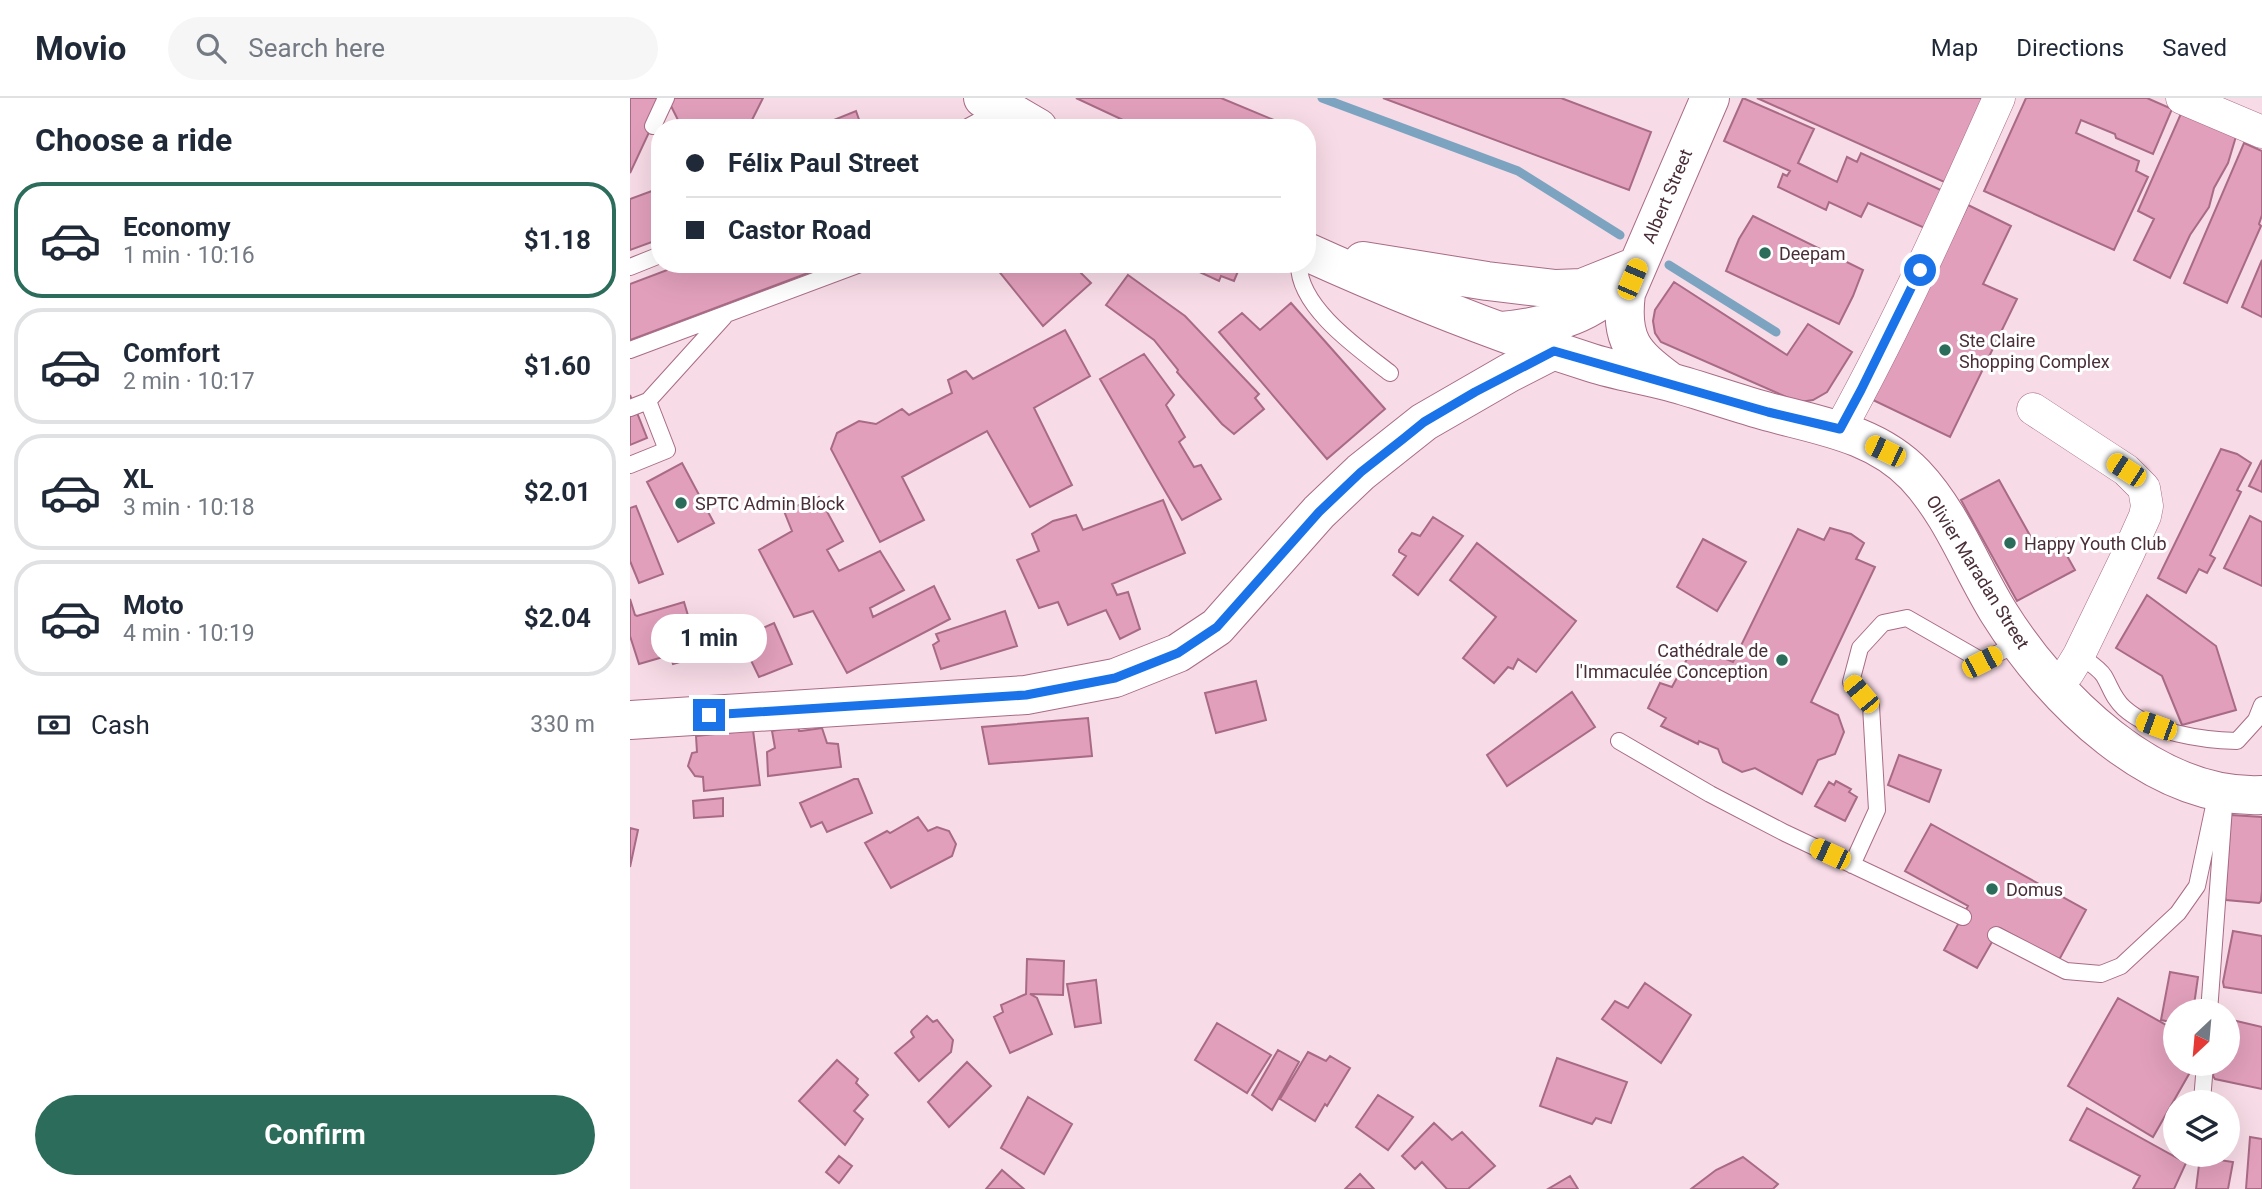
<!DOCTYPE html>
<html lang="en">
<head>
<meta charset="utf-8">
<style>
	:root { --surface:#fff; --page:#f6f6f7; --text:#1f2937; --muted:#747a83; --line:#e0e1e3; --accent:#2b6c5a }
	body { margin:0; font-family:Roboto,sans-serif; background:var(--page); color:var(--text); height:100vh; display:flex; flex-direction:column; font-size:26px; white-space:nowrap }
	* { box-sizing:border-box; margin:0 }
	p { font-size:23px; color:var(--muted) }
	.icon { flex:none; width:38px; height:38px; fill:none; stroke:currentColor; stroke-width:2; stroke-linecap:round; stroke-linejoin:round }
	.map { position:relative; flex:1; overflow:hidden }
	.sheet { display:flex; flex-direction:column; background:var(--surface); width:630px }
	.sheet>* { flex:none }
	.guide { position:absolute; left:21px; top:21px; width:665px; height:154px; border-radius:28px; box-shadow:0 7px 28px #0002; display:grid; align-content:center; height:154px; padding:0 35px; background:var(--surface) }
	.needle { width:46px; rotate:206deg }
	.tools { position:absolute; left:1533px; top:901px; display:grid; gap:14px }
	.tools a { display:grid; place-items:center; width:77px; height:77px; border-radius:50%; background:var(--surface); box-shadow:0 7px 28px #0002; font-size:35px }
	.end { position:absolute; width:32px; height:32px; margin:-16px; border:9px solid #1a73e8; background:#fff; box-shadow:0 0 0 4px #fff }
	.from { border-radius:50% }
	.bubble { position:absolute; height:49px; border-radius:24px; background:var(--surface); box-shadow:0 7px 28px #0002; font-size:23px; font-weight:700; line-height:49px; text-align:center }
	.car { position:absolute; width:21px; height:42px; margin:-21px -10px; border-radius:9px; box-shadow:0 0 5px 2px #0007; background:linear-gradient(#f5c518 24%,#345 0 40%,#f5c518 0 76%,#345 0 86%,#f5c518 0) }
	.guide b { display:flex; align-items:center; gap:24px; height:66px; font-size:26px }
	.guide b+b { border-top:2px solid var(--line) }
	.guide i { width:18px; height:18px; background:var(--text) }
	ul { padding:0; list-style:none }
	li { display:flex; align-items:center; gap:21px; height:116px; margin:0 14px 10px; padding:0 21px; border:4px solid var(--line); border-radius:28px }
	li div { flex:1 }
	li b { display:block; font-size:26px }
	li em { font-style:normal; font-weight:700 }
	li.active { border-color:var(--accent) }
	li>.icon { width:63px; height:63px; stroke-width:1.5 }
	h2 { padding:0 35px; font-size:32px; line-height:84px }
	.pay { display:flex; align-items:center; gap:18px; height:77px; padding:0 35px; font-size:26px }
	.pay p { margin-inline-start:auto }
	.primary-button { display:flex; gap:14px; margin-top:auto; padding:14px 35px }
	.primary-button a { flex:1; height:80px; border-radius:42px; background:var(--accent); color:#fff; font-size:28px; font-weight:700; line-height:80px; text-align:center }
	header { display:flex; align-items:center; gap:42px; box-sizing:border-box; height:98px; padding:0 35px; background:var(--surface); border-bottom:2px solid var(--line) }
	header strong { font-size:33px }
	nav { display:flex; gap:38px; margin-inline-start:auto; font-size:24px }
	.search { width:490px; height:63px; background:var(--page); display:flex; align-items:center; gap:18px; box-sizing:border-box; padding:0 24px; border-radius:38px; color:var(--muted); font-size:26px }
	main { display:flex; flex:1; min-height:0 }
	.map>svg:first-child { display:block }
</style>
</head>
<body>
<header>
<strong>Movio</strong>
<div class="search"><svg class="icon" aria-label="search" viewBox="0 0 24 24"><circle cx="10" cy="10" r="6"/><path d="M15 15l6 6"/></svg>Search here</div>
<nav><a>Map</a><a>Directions</a><a>Saved</a></nav>
</header>
<main>
<section class="sheet">
<h2>Choose a ride</h2>
<ul>
<li class="active"><svg class="icon" aria-label="car" viewBox="0 0 24 24"><path d="M5 17H2v-5l4-1 3-4h7l3 4 3 1v5h-3M9 17h6M6 11h13"/><circle cx="7" cy="17" r="2"/><circle cx="17" cy="17" r="2"/></svg><div><b>Economy</b><p>1 min · 10:16</p></div><em>$1.18</em></li>
<li><svg class="icon" aria-label="car" viewBox="0 0 24 24"><path d="M5 17H2v-5l4-1 3-4h7l3 4 3 1v5h-3M9 17h6M6 11h13"/><circle cx="7" cy="17" r="2"/><circle cx="17" cy="17" r="2"/></svg><div><b>Comfort</b><p>2 min · 10:17</p></div><em>$1.60</em></li>
<li><svg class="icon" aria-label="car" viewBox="0 0 24 24"><path d="M5 17H2v-5l4-1 3-4h7l3 4 3 1v5h-3M9 17h6M6 11h13"/><circle cx="7" cy="17" r="2"/><circle cx="17" cy="17" r="2"/></svg><div><b>XL</b><p>3 min · 10:18</p></div><em>$2.01</em></li>
<li><svg class="icon" aria-label="car" viewBox="0 0 24 24"><path d="M5 17H2v-5l4-1 3-4h7l3 4 3 1v5h-3M9 17h6M6 11h13"/><circle cx="7" cy="17" r="2"/><circle cx="17" cy="17" r="2"/></svg><div><b>Moto</b><p>4 min · 10:19</p></div><em>$2.04</em></li>
</ul>
<div class="pay"><svg class="icon" aria-label="cash" viewBox="0 0 24 24"><path d="M3 7h18v10H3z"/><circle cx="12" cy="12" r="2"/></svg>Cash<p>330 m</p></div>
<div class="primary-button"><a>Confirm</a></div>
</section>
<div class="map">
<svg width="1632" height="1091" viewBox="0 0 1632 1091">
	<rect width="100%" height="100%" fill="#f7dbe6"/>
	<g fill="none" stroke-linecap="round" stroke-linejoin="round">
		<path stroke="#7ca3c0" stroke-width="9" d="M692,0L888,73L990,137
			M1039,167L1146,234"/>
	</g>
	<path fill="#e19fbb" stroke="#a86a85" stroke-width="2" d="M0,0H35L0,75Z
		M37,0H133L118,30H55L51,28Z
		M446,0H591L651,25L649,30H510Z
		M753,0H931L1021,34L999,92Z
		M1113,0L1184,31L1168,65L1207,84L1217,59L1227,64L1231,55L1313,93L1297,131L1238,105L1231,119L1199,104L1196,112L1148,89L1153,76L1157,78L1160,73L1094,43Z
		M1127,0H1360L1321,87Z
		M1396,0H1517L1542,11L1523,56L1486,40L1485,36L1451,22L1446,35L1509,63L1506,73L1518,79L1484,152L1354,93Z
		M1553,11L1607,35L1598,65L1584,90L1579,109L1560,137L1540,180L1504,162L1524,121L1508,113Z
		M226,13L232,30H184Z
		M1614,45L1632,53V117L1629,126L1631,128L1597,205L1554,185Z
		M30,90V141L0,152V101Z
		M1338,107L1381,128L1353,186L1387,201L1320,339L1243,302Z
		M1123,118L1233,172L1223,198L1209,226L1096,173L1109,141Z
		M1632,162V219L1612,209Z
		M53,166H202L0,242V186Z
		M363,166H442L461,185L413,228Z
		M552,166H611L604,183L591,178L589,183Z
		M498,177L555,218L629,296L625,300L634,311L604,336L592,326L547,274L548,272L524,242L476,207Z
		M1044,184L1157,257L1178,226L1222,254L1197,294L1183,302L1170,304L1161,301L1031,244L1025,235L1023,223L1025,212Z
		M661,205L755,311L697,361L589,234L612,215L630,232Z
		M435,232L460,278L404,310L442,387L400,409L357,333L272,379L294,422L250,444L201,351L207,335L229,323L246,326L272,311L279,317L322,295L318,282L333,274L336,273L343,281Z
		M514,256L544,297L536,307L555,339L549,344L564,369L571,367L591,401L552,422L470,281Z
		M0,297L17,340L0,347Z
		M1591,351L1607,356L1621,365L1607,392L1611,394L1580,457L1585,460L1577,475L1569,471L1556,495L1528,480Z
		M1632,362V394L1619,388Z
		M52,365L84,425L48,444L17,384Z
		M1369,382L1407,450L1427,440L1445,472L1387,503L1331,402Z
		M189,399L213,443L197,452L209,473L250,453L274,492L240,510L243,519L304,488L320,521L217,575L183,513L164,519L129,452L162,433L154,413Z
		M533,402L555,455L482,486L487,497L498,494L510,531L490,541L476,512L438,527L428,504L409,510L387,462L409,453L402,436L423,423L446,417L453,432Z
		M6,408L33,476L9,485L0,463V410Z
		M1620,418L1632,424V488L1594,470Z
		M803,419L833,438L788,497L763,477L776,458L769,454V452L782,435L790,438Z
		M1200,430L1221,436L1234,445L1226,461L1245,469L1181,604L1208,617L1214,634L1205,656L1188,662L1172,696L1125,670L1112,674L1093,664L1088,651L1069,643L1068,646L1031,628L1036,620L1018,610L1030,585L1042,589L1057,561L1075,552L1103,564L1168,431L1194,442Z
		M1073,441L1116,464L1087,513L1047,489Z
		M847,445L946,523L906,574L888,561L883,571L878,569L864,585L833,560L866,519L820,482Z
		M1517,497L1586,548L1606,612L1552,627L1532,578L1486,550Z
		M0,501L5,517L7,518L54,504L70,558L43,566L40,557L9,566L0,538Z
		M375,513L387,548L311,571L303,547L309,543L306,536Z
		M144,525L162,566L129,579L114,548L127,541L124,534Z
		M626,583L636,622L586,635L575,595Z
		M942,594L965,629L877,688L857,657Z
		M458,620L462,658L359,666L352,629Z
		M168,628L169,633H171L192,630L197,645L208,646L211,669L138,678L137,654L145,650L142,633Z
		M123,632L130,687L74,693L73,679L65,678L58,668L62,655L67,654L66,638Z
		M1269,657L1311,672L1299,704L1258,687Z
		M224,681H228L242,715L197,734L192,724L181,729L170,705Z
		M1206,683L1221,691L1219,694L1227,699L1215,723L1185,708L1199,684L1204,687Z
		M93,700V718L64,720L63,703Z
		M1601,717L1632,719V793L1631,803L1629,805L1596,802L1595,799Z
		M288,719L298,733L307,729L319,733L326,746L322,758L261,790L235,745L257,733L260,735Z
		M1301,726L1456,812L1429,862L1370,830L1347,870L1314,852L1338,808L1275,773Z
		M0,730L8,732L0,769Z
		M1603,833L1632,838V895L1594,889L1593,884Z
		M397,861L434,863L433,897L400,896L407,900L422,936L380,955L364,919L373,914L371,907L396,896Z
		M1540,874L1568,879L1563,914H1545V925L1531,922Z
		M466,882L471,925L445,929L437,886Z
		M1015,885L1061,917L1031,965L972,921L985,903L998,910Z
		M1488,900L1545,932V966H1562L1559,976L1523,1039L1438,988Z
		M297,918L303,924L307,922L323,942L321,954L289,983L265,955L284,939L281,934L282,932Z
		M1598,921L1632,929V991L1585,981L1583,978L1585,966H1598Z
		M587,925L641,957L617,995L565,962Z
		M648,952L669,964L642,1012L622,997Z
		M678,954L696,963L700,958L720,970L697,1008L695,1006L685,1023L650,1001Z
		M927,960L997,984L981,1025L966,1020L962,1026L910,1008Z
		M207,962L228,981L226,985L238,997L224,1013L233,1021L215,1047L169,1003Z
		M337,964L361,988L319,1029L298,1004Z
		M748,997L783,1019L758,1052L726,1029Z
		M398,999L442,1026L414,1076L371,1050Z
		M1457,1010L1556,1065L1544,1091H1503L1510,1078L1440,1042Z
		M804,1025L822,1042L832,1034L865,1068L838,1091H817L792,1064L785,1071L772,1058Z
		M1620,1039L1632,1041V1091H1616Z
		M209,1058L222,1068L209,1085L196,1074Z
		M1113,1059L1148,1086L1143,1091H1061L1086,1072Z
		M1570,1059L1603,1064L1598,1091H1566Z
		M372,1072L394,1091H356Z
		M730,1076L744,1091H715Z
		M940,1078L948,1091H918Z"/>
	<g fill="none" stroke-linecap="round" stroke-linejoin="round">
		<g stroke="#a96b86" stroke-width="18">
			<path id="service" d="M23,28L36,0
				M336,30L369,12
				M669,166C668,209 729,251 760,275
				M0,169L30,157
				M0,252L230,166
				M0,310L18,303L94,219
				M0,367L37,352L18,303
				M1449,557C1457,563 1469,570 1474,578C1481,590 1483,600 1494,610C1522,635 1571,642 1607,643L1626,622L1632,607
				M989,643L1080,696L1155,735L1333,819
				M1222,767L1247,712L1241,608L1221,584L1230,550L1253,525L1277,520L1352,563L1389,545
				M1366,837L1436,873L1471,876L1491,868L1548,815L1567,788L1587,694
				M1579,914L1595,695
				M1572,1003L1575,966"/>
		</g>
		<g stroke="#a96b86" stroke-width="33">
			<path id="minor" d="M1552,0L1632,34
				M1403,311L1496,372L1514,390L1517,408L1515,418L1498,456L1449,557L1438,575L1424,587
				M1210,331C1269,224 1319,112 1369,0"/>
		</g>
		<g stroke="#a96b86" stroke-width="40">
			<path id="tertiary" d="M0,622L396,597L485,580L548,555L587,529L689,414L731,374L794,324L879,275L924,252"/>
		</g>
		<g stroke="#a96b86" stroke-width="40">
			<path id="secondary" d="M353,0L374,10L408,30
				M677,154C770,196 864,234 962,265C987,273 1014,277 1040,284C1073,293 1106,305 1139,314C1191,328 1246,336 1285,377C1322,416 1341,470 1369,515C1422,600 1524,702 1632,697
				M733,163L857,183L926,191L952,190L1007,168
				M872,233C913,229 957,219 986,189
				M1039,283C1003,256 990,243 996,195L1080,0"/>
		</g>
		<use href="#service" stroke="#fff" stroke-width="16"/>
		<use href="#minor" stroke="#fff" stroke-width="32"/>
		<use href="#tertiary" stroke="#fff" stroke-width="38"/>
		<use href="#secondary" stroke="#fff" stroke-width="38"/>
	</g>
	<g fill="none" stroke-linecap="round" stroke-linejoin="round">
		<path stroke="#1a73e8" stroke-width="9" d="M79,617L396,597L485,580L548,555L587,529L689,414L731,374L773,341L794,324L845,294L924,253L1138,314L1210,331L1231,292L1290,172"/>
	</g>
	<g fill="#2b6c5a" stroke="#fff" stroke-width="2.5">
		<circle cx="1135" cy="155" r="7"/>
		<circle cx="1315" cy="252" r="7"/>
		<circle cx="51" cy="405" r="7"/>
		<circle cx="1380" cy="445" r="7"/>
		<circle cx="1152" cy="562" r="7"/>
		<circle cx="1362" cy="791" r="7"/>
	</g>
	<g text-anchor="middle" dominant-baseline="central" stroke-width="6" stroke-linejoin="round" paint-order="stroke">
		<g font-size="18" fill="#492e39" stroke="#fff">
			<text transform="translate(1037 98) rotate(-67)">Albert Street</text>
			<text transform="translate(1348 474) rotate(58)">Olivier Maradan Street</text>
		</g>
		<g font-size="18" fill="#492e39" stroke="#fff" text-anchor="start">
			<text x="1149" y="155">Deepam</text>
			<text x="1329" y="242">Ste Claire<tspan x="1329" dy="21">Shopping Complex</tspan></text>
			<text x="65" y="405">SPTC Admin Block</text>
			<text x="1394" y="445">Happy Youth Club</text>
			<text x="1138" y="552" text-anchor="end">Cathédrale de<tspan x="1138" dy="21">l'Immaculée Conception</tspan></text>
			<text x="1376" y="791">Domus</text>
		</g>
	</g>
</svg>
<div class="tools">
<a><svg class="needle" viewBox="-14 -14 28 28"><path d="M0-13l5 13h-10z" fill="#e53935"/><path d="M0 13l5-13h-10z" fill="#747a83"/></svg></a>
<a><svg class="icon" aria-label="layers" viewBox="0 0 24 24"><path d="M12 4l9 5-9 5-9-5zM3 14l9 5 9-5"/></svg></a>
</div>
<i class="end from" style="left:1290px;top:172px"></i>
<i class="end" style="left:79px;top:617px"></i>
<div class="bubble" style="left:21px;top:516px;width:116px">1 min</div>
<i class="car" style="left:1002px;top:181px;rotate:23deg"></i>
<i class="car" style="left:1255px;top:353px;rotate:296deg"></i>
<i class="car" style="left:1496px;top:372px;rotate:303deg"></i>
<i class="car" style="left:1352px;top:564px;rotate:63deg"></i>
<i class="car" style="left:1231px;top:596px;rotate:320deg"></i>
<i class="car" style="left:1526px;top:628px;rotate:290deg"></i>
<i class="car" style="left:1200px;top:756px;rotate:295deg"></i>
<div class="guide">
<b><i class="from"></i>Félix Paul Street</b>
<b><i></i>Castor Road</b>
</div>
</div>
</main>
</body>
</html>
